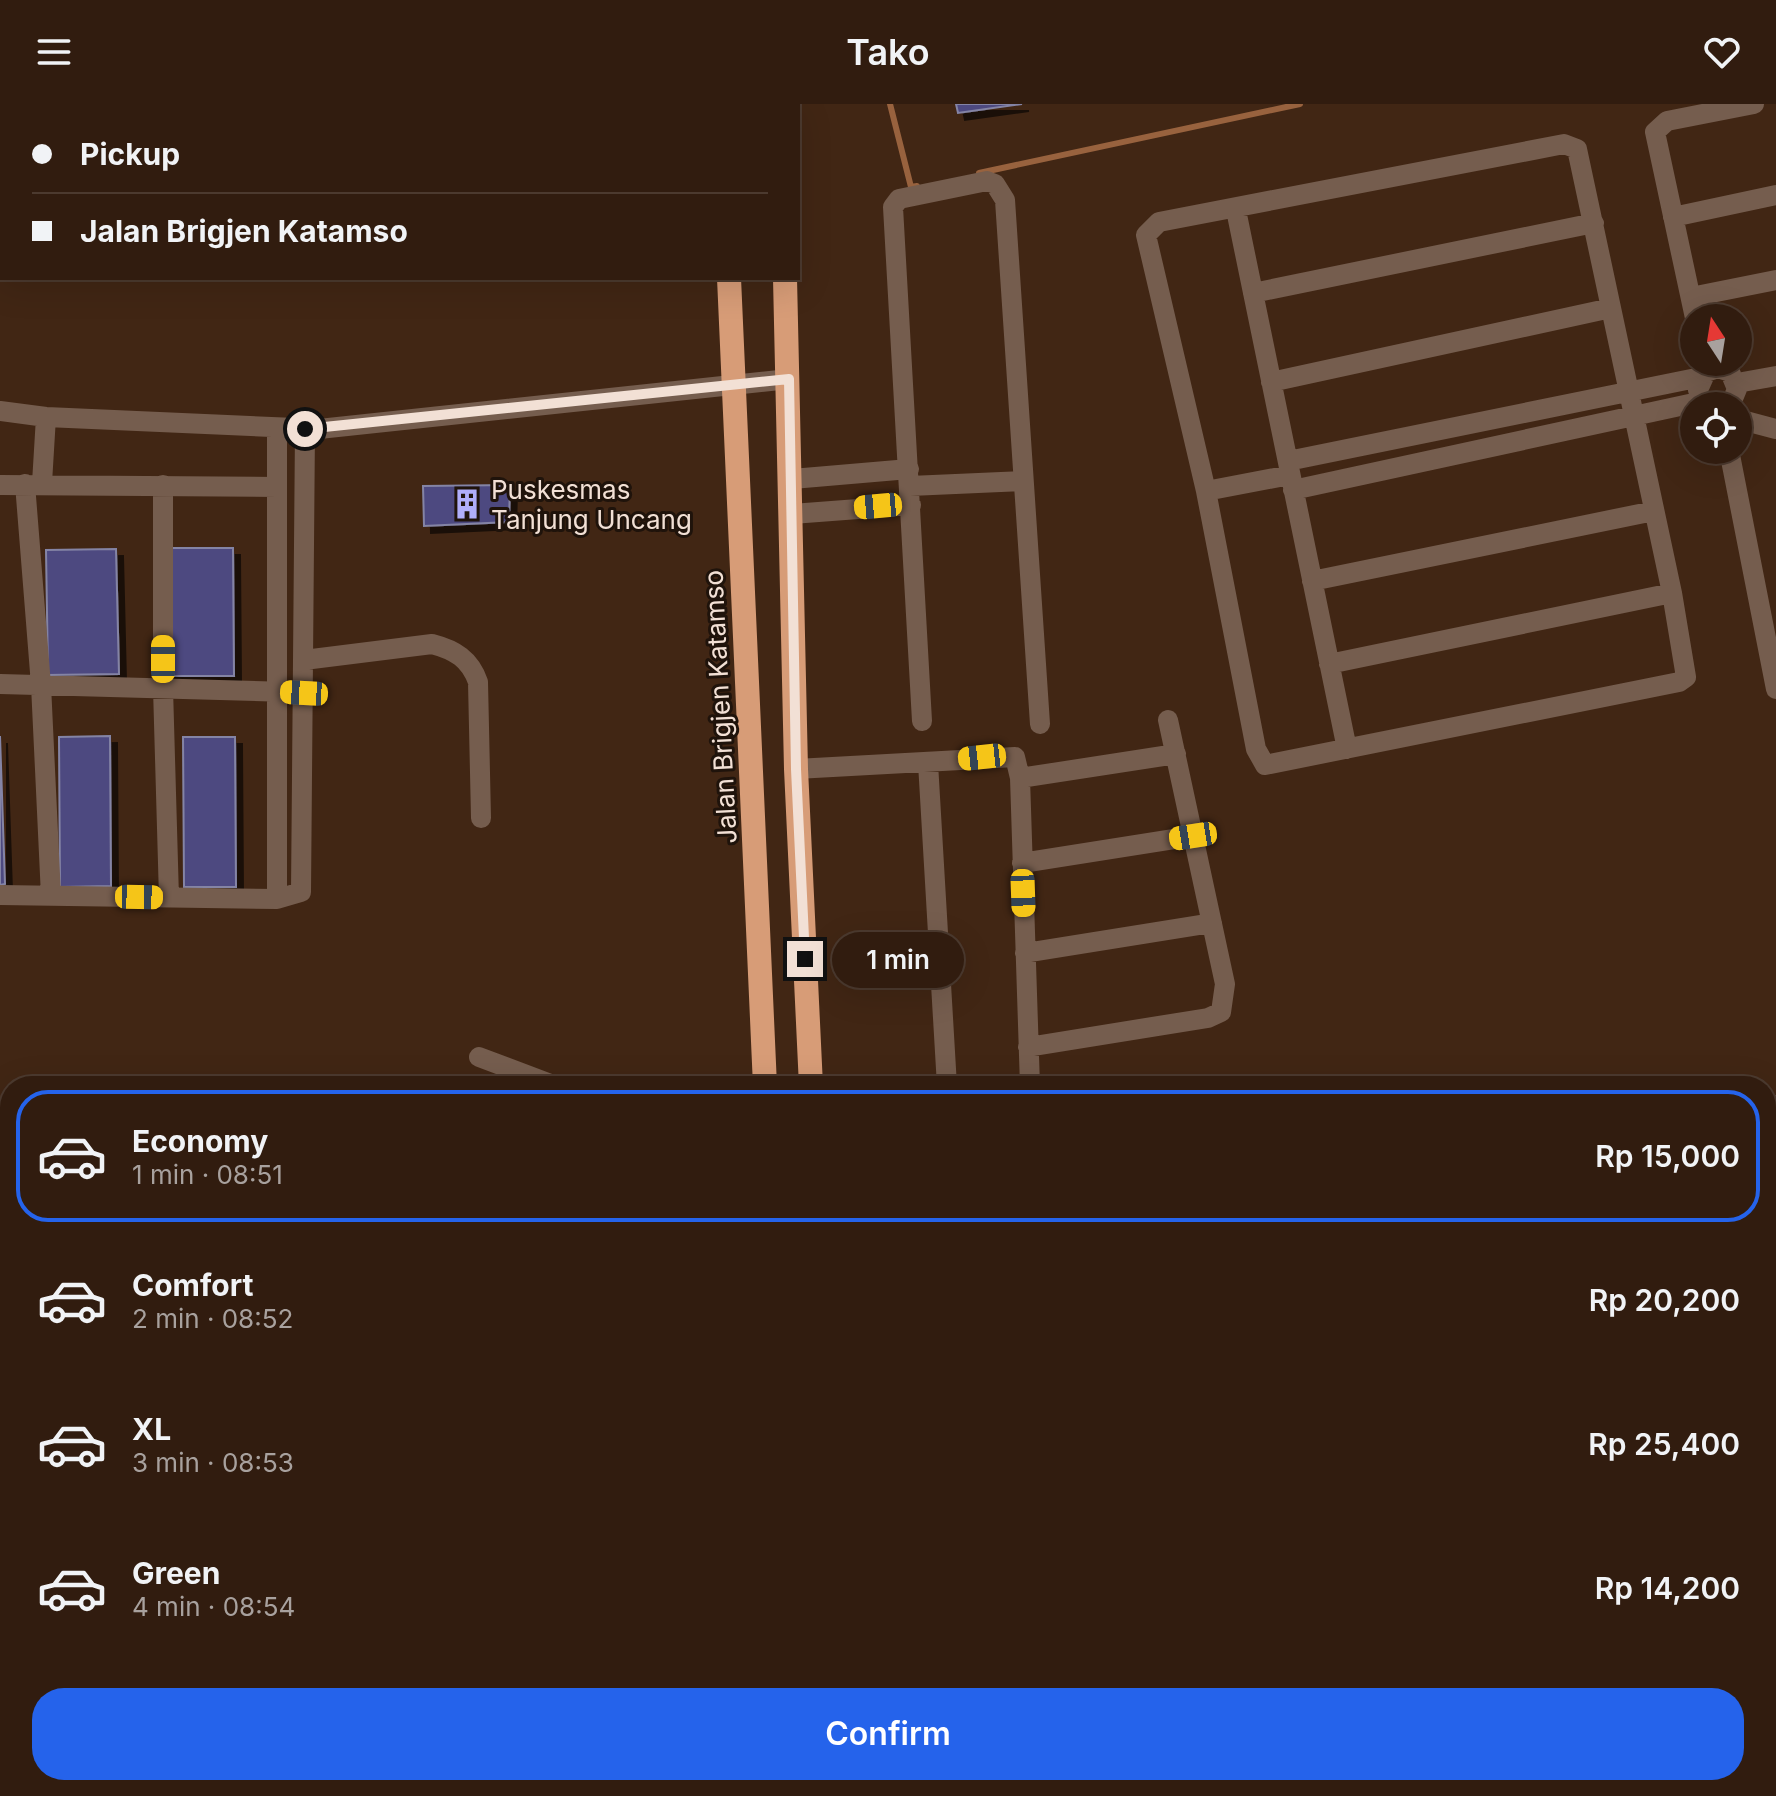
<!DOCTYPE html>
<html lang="en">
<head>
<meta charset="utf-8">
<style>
	:root { --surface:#311c0f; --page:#3d291d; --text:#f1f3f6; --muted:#a8a19e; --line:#4c3a2f; --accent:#2563eb }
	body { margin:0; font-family:Inter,sans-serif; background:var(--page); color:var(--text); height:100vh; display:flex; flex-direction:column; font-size:30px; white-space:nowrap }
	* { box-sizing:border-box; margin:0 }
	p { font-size:26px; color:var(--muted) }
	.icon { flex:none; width:44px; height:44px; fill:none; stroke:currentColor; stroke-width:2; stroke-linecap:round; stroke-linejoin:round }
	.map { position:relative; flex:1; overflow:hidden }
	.panel { position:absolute; left:0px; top:972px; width:1776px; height:720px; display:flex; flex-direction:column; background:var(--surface); border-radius:32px 32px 0 0; box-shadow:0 8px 32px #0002,0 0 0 2px var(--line) }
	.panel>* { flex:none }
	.top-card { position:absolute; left:0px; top:0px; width:800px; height:176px; box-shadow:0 8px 32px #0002,0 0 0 2px var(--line); display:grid; align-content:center; height:176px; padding:0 32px; background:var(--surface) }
	.needle { width:52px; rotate:348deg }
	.fabs { position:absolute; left:1680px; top:200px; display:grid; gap:16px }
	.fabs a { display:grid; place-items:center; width:72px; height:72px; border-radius:50%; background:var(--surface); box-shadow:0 8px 32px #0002,0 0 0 2px var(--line); font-size:40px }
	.end { position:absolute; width:36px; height:36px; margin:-18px; border:10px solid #f2e0d5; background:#111; box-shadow:0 0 0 4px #111 }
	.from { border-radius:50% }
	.bubble { position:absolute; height:56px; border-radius:28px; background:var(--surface); box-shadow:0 8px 32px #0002,0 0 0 2px var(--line); font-size:26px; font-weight:600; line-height:56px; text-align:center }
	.car { position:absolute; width:24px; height:48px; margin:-24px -12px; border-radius:10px; box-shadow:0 0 6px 2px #0007; background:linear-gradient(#f5c518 24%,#345 0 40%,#f5c518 0 76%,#345 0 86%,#f5c518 0) }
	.top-card b { display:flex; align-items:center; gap:28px; height:76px; font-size:30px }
	.top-card b+b { border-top:2px solid var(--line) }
	.top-card i { width:20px; height:20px; background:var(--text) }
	ul { padding:14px 0 0; list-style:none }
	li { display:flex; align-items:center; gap:24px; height:132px; margin:0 16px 12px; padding:0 16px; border:4px solid transparent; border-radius:32px }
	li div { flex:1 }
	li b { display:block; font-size:30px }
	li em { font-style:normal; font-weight:600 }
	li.active { border-color:var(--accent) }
	li>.icon { width:72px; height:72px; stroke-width:1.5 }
	.cta { display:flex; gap:16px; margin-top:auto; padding:16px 32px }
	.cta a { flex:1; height:92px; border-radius:32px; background:var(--accent); color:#fff; font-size:32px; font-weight:600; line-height:92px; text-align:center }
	header { display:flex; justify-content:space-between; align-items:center; height:104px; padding:0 32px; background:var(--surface); font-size:36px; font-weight:600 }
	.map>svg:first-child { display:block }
</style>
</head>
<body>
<header><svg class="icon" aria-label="menu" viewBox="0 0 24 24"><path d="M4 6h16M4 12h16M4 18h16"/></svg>Tako<svg class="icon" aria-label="heart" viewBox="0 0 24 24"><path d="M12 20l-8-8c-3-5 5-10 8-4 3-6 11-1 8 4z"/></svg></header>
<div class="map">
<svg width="1776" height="1692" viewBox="0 0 1776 1692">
	<defs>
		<filter id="shadow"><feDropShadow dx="7" dy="7" stdDeviation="0" flood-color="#0009"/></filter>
	</defs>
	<rect width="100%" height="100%" fill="#412614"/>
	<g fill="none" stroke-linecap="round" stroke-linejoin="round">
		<path stroke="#98623e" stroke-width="6" d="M890,0L911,83L917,82
			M979,69L1300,0"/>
	</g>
	<path fill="#4e4a80" stroke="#8484a5" stroke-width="2" filter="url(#shadow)" d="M956,0H1022L958,9Z
		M510,381L509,418L424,422L423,382Z
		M167,444H233L234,572H168Z
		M116,445L119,570L48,571L46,446Z
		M0,632L5,780L0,781Z
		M110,632L111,782L60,783L59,633Z
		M183,633H235L236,783H184Z"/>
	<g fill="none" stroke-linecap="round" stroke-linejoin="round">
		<path stroke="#755d4e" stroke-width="20" d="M1564,40L1577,45L1672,489L1686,573L1679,578L1265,661L1256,645L1206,387L1146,131L1159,118Z
			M1236,106L1347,645
			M1673,113L1776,91
			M1253,189L1594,119
			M1691,193L1776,176
			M1695,214L1655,28L1667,17L1754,0
			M1271,278L1611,204
			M1737,279L1776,272
			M1698,286L1706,268L1718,264L1730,268L1737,285L1732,297L1724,302
			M0,307L46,313L319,325L789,275
			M1738,315L1776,325
			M1729,346L1776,585
			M1288,357L1701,273
			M792,375L909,365
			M42,379L46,313
			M25,380L41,581L51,792
			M0,381L277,383
			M163,381V584L169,794
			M910,382L1021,377
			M1293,386L1703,297
			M1206,387L1290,371
			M792,410L911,401
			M1312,477L1654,407
			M304,556L432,540C455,546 470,555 478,578L481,714
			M1329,560L1672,489
			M0,580L288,588
			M922,617L893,103L899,95L987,77L995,80L1005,96L1040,620
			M928,659L947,982
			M796,665L1015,653L1020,674L1030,982
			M1020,674L1176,650
			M1022,759L1193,732
			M0,791L277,795L301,788L305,325
			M277,795V326
			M1025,849L1212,819
			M1028,943L1208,914L1221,908L1225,880L1168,616
			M479,953L556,982
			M1766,1003L1776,1001
			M1766,1110L1776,1115
			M1766,1203L1776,1201
			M1766,1238L1776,1236
			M0,1279L10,1277
			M1766,1393L1776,1391
			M0,1453L10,1501
			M1766,1482L1776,1480
			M0,1652L10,1649
			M47,1682L49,1692
			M576,1682V1692
			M111,1692L157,1682
			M1685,1692L1693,1682"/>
		<path stroke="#d79c77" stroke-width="24" d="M723,0L724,2
			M777,0V2
			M729,174L765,982
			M785,174L796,665L811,982
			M787,1682V1692
			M827,1692V1682"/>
	</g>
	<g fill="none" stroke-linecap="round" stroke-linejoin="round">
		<path stroke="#f2e0d5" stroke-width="10" d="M305,325L789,275L796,665L805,855"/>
	</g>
	<defs>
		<g id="building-bare" transform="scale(2.4)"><path d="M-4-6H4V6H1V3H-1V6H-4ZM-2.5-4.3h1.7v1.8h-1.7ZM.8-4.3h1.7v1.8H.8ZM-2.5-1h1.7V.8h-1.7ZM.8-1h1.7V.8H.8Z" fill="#b0aefa" stroke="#1f130b" stroke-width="2.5" paint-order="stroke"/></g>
	</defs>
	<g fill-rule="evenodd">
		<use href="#building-bare" x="467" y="400"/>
	</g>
	<g text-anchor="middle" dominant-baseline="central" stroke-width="6" stroke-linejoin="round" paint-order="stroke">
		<g font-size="26" fill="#f2e0d5" stroke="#1f130b" text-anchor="start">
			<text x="491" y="385">Puskesmas<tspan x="491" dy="30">Tanjung Uncang</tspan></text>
		</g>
		<g font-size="26" fill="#f2e0d5" stroke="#1f130b">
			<text transform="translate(720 603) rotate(-93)">Jalan Brigjen Katamso</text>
		</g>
	</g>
</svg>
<div class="fabs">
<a><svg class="needle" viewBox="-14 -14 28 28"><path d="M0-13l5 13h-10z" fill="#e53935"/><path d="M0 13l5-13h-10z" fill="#a8a19e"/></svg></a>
<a><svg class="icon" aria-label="locate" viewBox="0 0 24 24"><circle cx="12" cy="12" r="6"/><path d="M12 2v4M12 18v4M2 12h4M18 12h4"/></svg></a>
</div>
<i class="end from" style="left:305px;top:325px"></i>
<i class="end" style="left:805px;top:855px"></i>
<div class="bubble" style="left:832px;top:828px;width:132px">1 min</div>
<i class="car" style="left:878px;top:402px;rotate:265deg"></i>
<i class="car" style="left:163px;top:555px;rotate:0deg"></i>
<i class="car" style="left:304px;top:589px;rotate:273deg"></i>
<i class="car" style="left:982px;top:653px;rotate:264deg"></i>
<i class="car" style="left:1193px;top:732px;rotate:261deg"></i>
<i class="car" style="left:1023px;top:789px;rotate:178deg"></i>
<i class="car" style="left:139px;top:793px;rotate:91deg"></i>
<div class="top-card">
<b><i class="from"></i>Pickup</b>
<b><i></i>Jalan Brigjen Katamso</b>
</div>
<section class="panel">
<ul>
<li class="active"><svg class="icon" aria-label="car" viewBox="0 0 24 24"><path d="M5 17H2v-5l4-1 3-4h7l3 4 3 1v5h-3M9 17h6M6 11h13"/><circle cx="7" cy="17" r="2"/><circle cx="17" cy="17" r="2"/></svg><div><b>Economy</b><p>1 min · 08:51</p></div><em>Rp 15,000</em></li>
<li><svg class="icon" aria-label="car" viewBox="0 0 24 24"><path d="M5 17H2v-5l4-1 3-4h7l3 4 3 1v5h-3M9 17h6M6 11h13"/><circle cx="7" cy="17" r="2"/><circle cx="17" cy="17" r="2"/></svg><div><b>Comfort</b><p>2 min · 08:52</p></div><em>Rp 20,200</em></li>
<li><svg class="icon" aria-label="car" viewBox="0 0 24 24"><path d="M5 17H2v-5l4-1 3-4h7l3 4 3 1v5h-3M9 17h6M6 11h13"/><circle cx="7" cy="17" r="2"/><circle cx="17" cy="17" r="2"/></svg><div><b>XL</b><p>3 min · 08:53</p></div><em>Rp 25,400</em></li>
<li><svg class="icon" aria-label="car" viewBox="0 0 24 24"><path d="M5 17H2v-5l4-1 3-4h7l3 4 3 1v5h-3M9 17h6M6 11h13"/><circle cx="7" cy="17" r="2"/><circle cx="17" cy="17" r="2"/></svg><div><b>Green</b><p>4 min · 08:54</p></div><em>Rp 14,200</em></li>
</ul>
<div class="cta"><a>Confirm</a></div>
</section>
</div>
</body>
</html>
